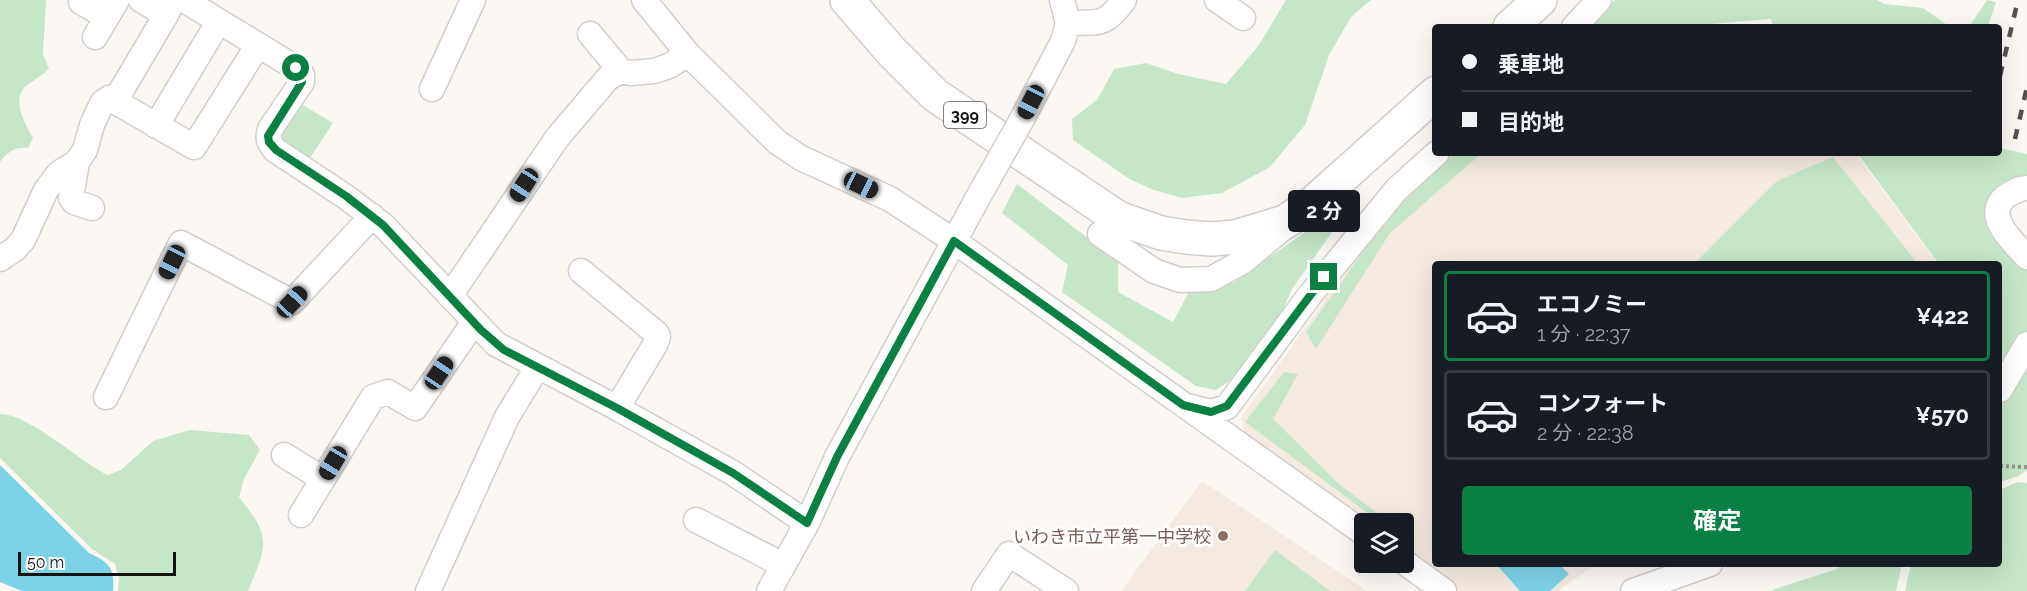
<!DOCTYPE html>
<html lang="ja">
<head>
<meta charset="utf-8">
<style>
	:root { --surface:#171b24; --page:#20242c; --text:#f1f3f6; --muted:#9ea1a6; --line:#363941; --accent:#0b8043 }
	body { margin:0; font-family:Raleway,"Noto Sans JP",sans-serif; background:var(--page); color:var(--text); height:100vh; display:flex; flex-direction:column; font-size:22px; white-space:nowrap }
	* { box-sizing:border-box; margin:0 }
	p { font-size:20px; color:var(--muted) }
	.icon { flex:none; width:33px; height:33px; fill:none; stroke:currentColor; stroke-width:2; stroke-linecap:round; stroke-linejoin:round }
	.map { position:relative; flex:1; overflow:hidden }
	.drawer { position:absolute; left:1432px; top:261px; width:570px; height:306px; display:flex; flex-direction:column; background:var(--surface); border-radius:6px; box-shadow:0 6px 24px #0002 }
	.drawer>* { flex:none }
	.top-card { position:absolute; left:1432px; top:24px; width:570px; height:132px; border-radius:6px; box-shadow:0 6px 24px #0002; display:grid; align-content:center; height:132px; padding:0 30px; background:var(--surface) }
	.controls { position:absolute; left:1354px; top:513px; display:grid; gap:12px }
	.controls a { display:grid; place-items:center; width:60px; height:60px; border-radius:6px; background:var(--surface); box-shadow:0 6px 24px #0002; font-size:30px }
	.scale { position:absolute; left:18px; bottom:15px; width:158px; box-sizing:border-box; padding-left:6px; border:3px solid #151312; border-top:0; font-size:16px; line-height:21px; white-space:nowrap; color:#151312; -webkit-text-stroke:4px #fff; paint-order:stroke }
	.end { position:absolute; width:27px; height:27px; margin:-14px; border:8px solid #0b8043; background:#fff; box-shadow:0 0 0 3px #fff }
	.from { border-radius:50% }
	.bubble { position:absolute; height:42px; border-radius:6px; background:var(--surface); box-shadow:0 6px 24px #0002; font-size:20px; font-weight:700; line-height:42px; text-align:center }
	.car { position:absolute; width:18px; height:36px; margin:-18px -9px; border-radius:8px; box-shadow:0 0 4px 2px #0007; background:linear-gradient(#222 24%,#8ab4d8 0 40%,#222 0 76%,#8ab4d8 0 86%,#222 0) }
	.top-card b { display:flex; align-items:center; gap:21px; height:57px; font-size:22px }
	.top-card b+b { border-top:2px solid var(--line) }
	.top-card i { width:15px; height:15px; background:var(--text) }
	ul { padding:10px 0 0; list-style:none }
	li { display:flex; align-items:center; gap:18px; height:90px; margin:0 12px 9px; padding:0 18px; border:3px solid var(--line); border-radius:6px }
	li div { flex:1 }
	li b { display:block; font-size:22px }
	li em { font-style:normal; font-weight:700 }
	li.active { border-color:var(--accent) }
	li>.icon { width:54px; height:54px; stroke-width:1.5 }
	.action { display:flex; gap:12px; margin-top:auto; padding:12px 30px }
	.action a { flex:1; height:69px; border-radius:6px; background:var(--accent); color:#fff; font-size:24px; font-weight:700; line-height:69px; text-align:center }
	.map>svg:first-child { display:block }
</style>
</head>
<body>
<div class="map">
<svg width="2027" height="591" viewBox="0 0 2027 591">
	<rect width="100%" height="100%" fill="#fbf7f3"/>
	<path fill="#f4eae1" d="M1446,153H1855L1938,264H1436V564H1596L1558,591H1459L1404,549V524L1369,523L1244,433L1241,418L1390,208Z
		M1202,481L1367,591H1121Z"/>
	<path fill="#c5e6c8" d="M0,0H46L43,54L49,69C42,75 34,80 26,86C11,99 25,124 33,138L28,148C15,147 7,152 0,162Z
		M1286,0H1371L1351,17L1329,55L1305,125L1270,167L1222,193L1182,198L1154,190L1131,180L1073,140L1072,119L1097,100L1114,69L1146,63L1178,74L1226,84L1259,45Z
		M1615,0H1877L1884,4L1923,8L1950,27H1773L1771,19L1673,27H1588Z
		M1987,0L1996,2L1988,27H1969Z
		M299,103L333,123L306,164L277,136Z
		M2000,148L2027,154V188L2005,190V236L2027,249V470L2019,476L2000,482V264H1939L1857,153H2000Z
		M1456,153H1482L1390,233L1316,349L1306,332L1389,215Z
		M1833,157L1918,264H1694L1777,181Z
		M1017,184L1118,261V292L1173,322L1190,290L1233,283L1312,227L1332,232L1292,289L1274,330L1240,374L1216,390L1196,386L1062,292L1068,265L1002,213Z
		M1284,372L1298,374L1273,419L1339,484L1390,523H1381L1245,422Z
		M0,414C29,414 78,460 107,475L121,470L153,441L190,430L249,435L260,450L244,479L239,497C247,508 259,521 262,535C267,552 254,575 248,591H118L119,579L115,564L92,549L0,458Z
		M2017,482L2027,483V591H1905L1911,564H2000V490Z
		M1275,550L1330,591H1245Z
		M1842,564H1902L1896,591H1769L1837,569Z"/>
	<path fill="#7dd2e8" d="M0,465L89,553C109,562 115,568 113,591H22L0,582Z
		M1496,564H1559L1569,574L1550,591H1520Z"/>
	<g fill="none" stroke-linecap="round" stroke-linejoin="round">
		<g stroke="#d3cecb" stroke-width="27">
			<path id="minor" d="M141,0L166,15
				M184,0L296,68L302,75V82L270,129C267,139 269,143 275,150L346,197L383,225L496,344L617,408L733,473L807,523
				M644,0L688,54L777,142L801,158L890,199L954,241L1365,534
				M1217,0L1243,18
				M81,2L107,17
				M1068,23C1100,22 1104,27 1124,0
				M1574,27L1599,0
				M590,34L621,71
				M95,37L117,0
				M432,89L473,0
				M115,101L166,15L173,0
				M1021,121L1063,41L1068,23L1062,0
				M156,126L219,21
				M77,162L71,198L74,202L92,208
				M2027,188C2019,188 2012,192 2005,197C1983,216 2014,243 2027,257
				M1100,234L1154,271L1180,280L1211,279L1242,262L1287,225
				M0,259L15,249L23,240L46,190L59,173L77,162L85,150L92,125L102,103L109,98L194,147L258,45
				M581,271L656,333L658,336L656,343L617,408
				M450,296L557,138L608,78L621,71L631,73L654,71L669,66L688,54
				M2000,390L2027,344
				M106,397L181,243L292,302L372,216
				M1188,406L1211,412L1227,407L1310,295L1397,189L1437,153
				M284,455L323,479
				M301,515L373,397L388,392L415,408L474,322
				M696,520L783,565
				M1404,562L1444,591
				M428,591L507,417L538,366
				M769,591L807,523L837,457L976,201
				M984,591L1009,554L1066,591
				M1633,591L1710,564"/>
		</g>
		<g stroke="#d3cecb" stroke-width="36">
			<path id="highway" d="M847,0L891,51L935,95L1118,218L1161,233L1186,237L1212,239L1235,237L1285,222L1312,204L1436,93
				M1510,27L1540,0"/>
		</g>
		<path stroke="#95928f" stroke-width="4" stroke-dasharray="3 3" stroke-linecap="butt" d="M2000,466L2027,467"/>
		<use href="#minor" stroke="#fff" stroke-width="24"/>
		<use href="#highway" stroke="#fff" stroke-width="33"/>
		<path stroke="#545250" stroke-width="4.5" stroke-dasharray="10 10" stroke-linecap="butt" d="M2000,76L2018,0
			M2015,139L2027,87"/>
		<g stroke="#d3cecb" stroke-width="27" stroke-linecap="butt">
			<path id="minor-bridge" d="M976,201L1021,121"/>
		</g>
		<use href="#minor-bridge" stroke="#fff" stroke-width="24"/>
	</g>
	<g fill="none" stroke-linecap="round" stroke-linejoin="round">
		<path stroke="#0b8043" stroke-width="8" d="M296,68L302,75V82L268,136L269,142L276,150L346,196L383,225L481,330L504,350L617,408L733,473L807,523L837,457L954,241L1183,405L1211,412L1227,406L1324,277"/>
	</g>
	<circle fill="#8d6e63" stroke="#fff" stroke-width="2" cx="1223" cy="536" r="6"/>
	<g text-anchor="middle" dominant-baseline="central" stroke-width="6" stroke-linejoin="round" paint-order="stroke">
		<rect fill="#fff" stroke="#5b5a59" stroke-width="1.5" x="944" y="102" width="42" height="26" rx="4.5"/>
		<g font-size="16" font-weight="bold" fill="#151312">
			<text x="965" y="115">399</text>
		</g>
		<g font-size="18" fill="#785e54" stroke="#fff" text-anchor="end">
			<text x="1211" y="536">いわき市立平第一中学校</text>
		</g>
	</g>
</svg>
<div class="controls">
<a><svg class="icon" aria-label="layers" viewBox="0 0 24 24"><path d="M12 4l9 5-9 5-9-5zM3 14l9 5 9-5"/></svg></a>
</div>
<div class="scale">50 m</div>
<i class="end from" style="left:296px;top:68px"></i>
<i class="end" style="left:1324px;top:277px"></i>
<div class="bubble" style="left:1288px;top:190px;width:72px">2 分</div>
<i class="car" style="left:1031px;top:102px;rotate:207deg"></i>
<i class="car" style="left:524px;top:185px;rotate:213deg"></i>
<i class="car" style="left:861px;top:185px;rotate:115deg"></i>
<i class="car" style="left:172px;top:262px;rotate:206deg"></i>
<i class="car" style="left:292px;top:302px;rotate:43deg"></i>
<i class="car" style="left:439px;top:373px;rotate:34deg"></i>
<i class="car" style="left:333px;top:463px;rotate:211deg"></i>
<div class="top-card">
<b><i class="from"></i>乗車地</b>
<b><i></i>目的地</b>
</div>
<section class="drawer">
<ul>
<li class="active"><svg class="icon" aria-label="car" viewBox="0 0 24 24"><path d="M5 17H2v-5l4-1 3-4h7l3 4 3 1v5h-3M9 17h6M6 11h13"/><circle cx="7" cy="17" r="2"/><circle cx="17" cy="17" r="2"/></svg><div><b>エコノミー</b><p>1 分 · 22:37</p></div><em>¥422</em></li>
<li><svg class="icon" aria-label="car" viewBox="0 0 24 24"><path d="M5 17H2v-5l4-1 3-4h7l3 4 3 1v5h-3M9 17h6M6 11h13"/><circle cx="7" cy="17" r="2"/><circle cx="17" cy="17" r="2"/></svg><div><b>コンフォート</b><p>2 分 · 22:38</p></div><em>¥570</em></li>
</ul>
<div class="action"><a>確定</a></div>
</section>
</div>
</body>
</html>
